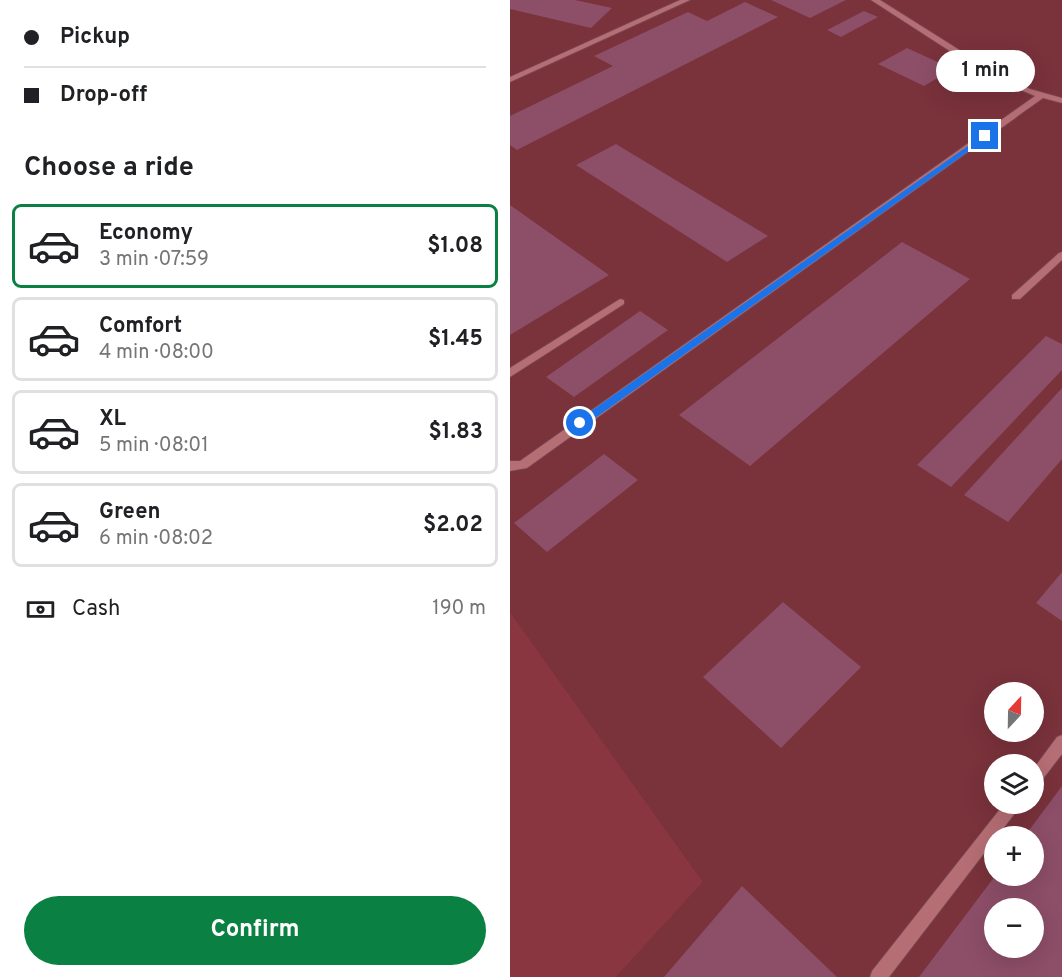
<!DOCTYPE html>
<html lang="en">
<head>
<meta charset="utf-8">
<style>
	:root { --surface:#fff; --page:#f2f2f2; --text:#202124; --muted:#757577; --line:#e0e0e0; --accent:#0b8043 }
	body { margin:0; font-family:Overpass,sans-serif; background:var(--page); color:var(--text); height:100vh; display:flex; flex-direction:column; font-size:22px; white-space:nowrap }
	* { box-sizing:border-box; margin:0 }
	p { font-size:20px; color:var(--muted) }
	.icon { flex:none; width:33px; height:33px; fill:none; stroke:currentColor; stroke-width:2; stroke-linecap:round; stroke-linejoin:round }
	.map { position:relative; flex:1; overflow:hidden }
	.side { display:flex; flex-direction:column; background:var(--surface); width:510px }
	.side>* { flex:none }
	.banner { display:grid; align-content:center; height:132px; padding:0 24px; background:var(--surface) }
	.needle { width:39px; rotate:22deg }
	.fabs { position:absolute; left:474px; top:682px; display:grid; gap:12px }
	.fabs a { display:grid; place-items:center; width:60px; height:60px; border-radius:50%; background:var(--surface); box-shadow:0 6px 24px #0002; font-size:30px }
	.end { position:absolute; width:27px; height:27px; margin:-14px; border:8px solid #1a73e8; background:#fff; box-shadow:0 0 0 3px #fff }
	.from { border-radius:50% }
	.bubble { position:absolute; height:42px; border-radius:21px; background:var(--surface); box-shadow:0 6px 24px #0002; font-size:20px; font-weight:700; line-height:42px; text-align:center }
	.banner b { display:flex; align-items:center; gap:21px; height:57px; font-size:22px }
	.banner b+b { border-top:2px solid var(--line) }
	.banner i { width:15px; height:15px; background:var(--text) }
	ul { padding:0; list-style:none }
	li { display:flex; align-items:center; gap:18px; height:84px; margin:0 12px 9px; padding:0 12px; border:3px solid var(--line); border-radius:9px }
	li div { flex:1 }
	li b { display:block; font-size:22px }
	li em { font-style:normal; font-weight:700 }
	li.selected { border-color:var(--accent) }
	li>.icon { width:54px; height:54px; stroke-width:1.5 }
	h2 { padding:0 24px; font-size:27px; line-height:72px }
	.pay { display:flex; align-items:center; gap:15px; height:66px; padding:0 24px; font-size:22px }
	.pay p { margin-inline-start:auto }
	.cta { display:flex; gap:12px; margin-top:auto; padding:12px 24px }
	.cta a { flex:1; height:69px; border-radius:36px; background:var(--accent); color:#fff; font-size:24px; font-weight:700; line-height:69px; text-align:center }
	main { display:flex; flex:1; min-height:0 }
	.map>svg:first-child { display:block }
</style>
</head>
<body>
<main>
<section class="side">
<div class="banner">
<b><i class="from"></i>Pickup</b>
<b><i></i>Drop-off</b>
</div>
<h2>Choose a ride</h2>
<ul>
<li class="selected"><svg class="icon" aria-label="car" viewBox="0 0 24 24"><path d="M5 17H2v-5l4-1 3-4h7l3 4 3 1v5h-3M9 17h6M6 11h13"/><circle cx="7" cy="17" r="2"/><circle cx="17" cy="17" r="2"/></svg><div><b>Economy</b><p>3 min · 07:59</p></div><em>$1.08</em></li>
<li><svg class="icon" aria-label="car" viewBox="0 0 24 24"><path d="M5 17H2v-5l4-1 3-4h7l3 4 3 1v5h-3M9 17h6M6 11h13"/><circle cx="7" cy="17" r="2"/><circle cx="17" cy="17" r="2"/></svg><div><b>Comfort</b><p>4 min · 08:00</p></div><em>$1.45</em></li>
<li><svg class="icon" aria-label="car" viewBox="0 0 24 24"><path d="M5 17H2v-5l4-1 3-4h7l3 4 3 1v5h-3M9 17h6M6 11h13"/><circle cx="7" cy="17" r="2"/><circle cx="17" cy="17" r="2"/></svg><div><b>XL</b><p>5 min · 08:01</p></div><em>$1.83</em></li>
<li><svg class="icon" aria-label="car" viewBox="0 0 24 24"><path d="M5 17H2v-5l4-1 3-4h7l3 4 3 1v5h-3M9 17h6M6 11h13"/><circle cx="7" cy="17" r="2"/><circle cx="17" cy="17" r="2"/></svg><div><b>Green</b><p>6 min · 08:02</p></div><em>$2.02</em></li>
</ul>
<div class="pay"><svg class="icon" aria-label="cash" viewBox="0 0 24 24"><path d="M3 7h18v10H3z"/><circle cx="12" cy="12" r="2"/></svg>Cash<p>190 m</p></div>
<div class="cta"><a>Confirm</a></div>
</section>
<div class="map">
<svg width="552" height="977" viewBox="0 0 552 977">
	<rect width="100%" height="100%" fill="#6a2b33"/>
	<path fill="#7a323b" fill-rule="evenodd" d="M0,0H552V977H106L193,882L0,612ZM484,693H524V732H484ZM484,765H524V804H484ZM484,837H524V876H484ZM484,909H524V948H484Z"/>
	<path fill="#8a3641" d="M0,612L193,882L106,977H0Z"/>
	<path fill="#8d4e68" fill-rule="evenodd" d="M0,0H65L102,8L81,28L0,9Z
		M261,0H336L300,18Z
		M235,2L268,17L7,150L0,145V116L103,66L84,56L178,12L197,21Z
		M354,11L368,17L331,37L317,30Z
		M397,48L443,69L414,86L368,64Z
		M106,144L258,236L217,262L66,165Z
		M0,205L99,275L0,335Z
		M392,242L460,279L240,466L169,415Z
		M130,311L158,330L64,397L36,377Z
		M536,336L552,344V370L441,487L407,465Z
		M552,388V459L498,522L454,495Z
		M94,454L128,480L37,552L4,523Z
		M552,572V621L526,603Z
		M273,602L351,667L271,748L193,677Z
		M552,786V977H409L485,876H524V837H514ZM484,909H524V948H484Z
		M232,886L327,977H154Z"/>
	<g fill="none" stroke-linecap="round" stroke-linejoin="round">
		<g stroke="#76454e" stroke-width="2">
			<path id="service" d="M170,0H180L0,82V77Z
				M361,0H370L486,73L520,89L552,98V103L533,98L17,468L0,471V461H10L525,96L480,77Z
				M552,252V260L510,299H502V295L549,253Z
				M110,299L114,300V304L0,377V368Z
				M552,735V754L529,784L524,786V768L547,737Z
				M494,804H512L379,977H360L362,971Z"/>
		</g>
		<use href="#service" fill="#b56e74" fill-rule="evenodd"/>
	</g>
	<path fill="#1a73e8" d="M475,134L477,138L74,426H67V421Z"/>
</svg>
<div class="fabs">
<a><svg class="needle" viewBox="-14 -14 28 28"><path d="M0-13l5 13h-10z" fill="#e53935"/><path d="M0 13l5-13h-10z" fill="#757577"/></svg></a>
<a><svg class="icon" aria-label="layers" viewBox="0 0 24 24"><path d="M12 4l9 5-9 5-9-5zM3 14l9 5 9-5"/></svg></a>
<a>+</a>
<a>−</a>
</div>
<i class="end from" style="left:70px;top:423px"></i>
<i class="end" style="left:475px;top:136px"></i>
<div class="bubble" style="left:426px;top:50px;width:99px">1 min</div>
</div>
</main>
</body>
</html>
